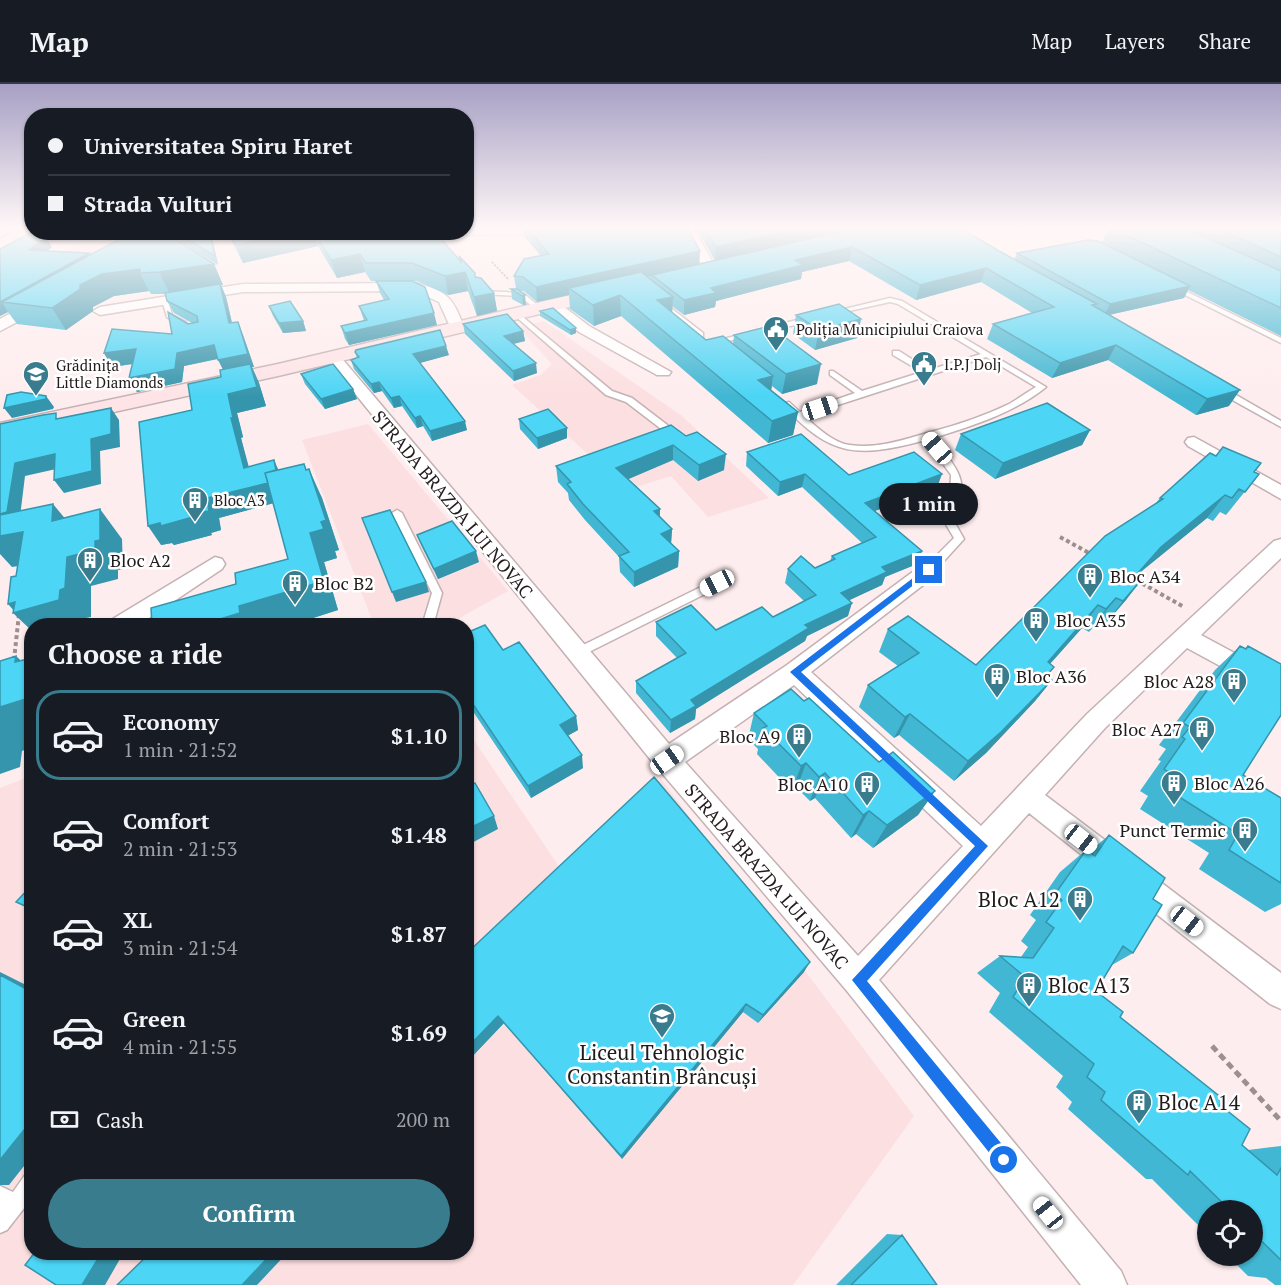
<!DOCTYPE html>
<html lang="en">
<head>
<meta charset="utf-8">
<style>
	:root { --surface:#171b24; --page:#20242c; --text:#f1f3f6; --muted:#9ea1a6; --line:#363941; --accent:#397c8d }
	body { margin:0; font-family:"PT Serif",serif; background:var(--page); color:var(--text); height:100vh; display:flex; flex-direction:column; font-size:22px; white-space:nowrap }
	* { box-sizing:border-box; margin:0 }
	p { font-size:20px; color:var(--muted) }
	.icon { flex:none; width:33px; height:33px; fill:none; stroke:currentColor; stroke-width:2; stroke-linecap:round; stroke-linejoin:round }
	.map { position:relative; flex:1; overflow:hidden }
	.panel { position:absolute; left:24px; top:534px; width:450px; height:642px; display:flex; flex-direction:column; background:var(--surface); border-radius:24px; box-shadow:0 2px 4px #0004 }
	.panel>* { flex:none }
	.hud { position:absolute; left:24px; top:24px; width:450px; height:132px; border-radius:24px; box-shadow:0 2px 4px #0004; display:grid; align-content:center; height:132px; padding:0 24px; background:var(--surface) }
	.fabs { position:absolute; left:1197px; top:1116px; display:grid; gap:12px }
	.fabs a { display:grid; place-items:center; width:66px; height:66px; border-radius:50%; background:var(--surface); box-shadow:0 2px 4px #0004; font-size:30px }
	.end { position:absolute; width:27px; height:27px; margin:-14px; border:8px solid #1a73e8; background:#fff; box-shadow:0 0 0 3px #fff }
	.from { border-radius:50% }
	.bubble { position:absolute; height:42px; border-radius:21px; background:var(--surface); box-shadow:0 2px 4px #0004; font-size:20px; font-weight:600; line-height:42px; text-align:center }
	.car { position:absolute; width:18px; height:36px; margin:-18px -9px; border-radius:8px; box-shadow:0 0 4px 2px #0007; background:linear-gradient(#fff 24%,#345 0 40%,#fff 0 76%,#345 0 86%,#fff 0) }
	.hud b { display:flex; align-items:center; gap:21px; height:57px; font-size:22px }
	.hud b+b { border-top:2px solid var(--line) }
	.hud i { width:15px; height:15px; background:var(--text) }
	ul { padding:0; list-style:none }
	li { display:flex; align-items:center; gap:18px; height:90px; margin:0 12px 9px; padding:0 12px; border:3px solid transparent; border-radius:24px }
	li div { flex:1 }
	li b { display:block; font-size:22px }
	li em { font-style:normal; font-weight:600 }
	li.current { border-color:var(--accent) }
	li>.icon { width:54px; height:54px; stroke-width:1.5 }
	h2 { padding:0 24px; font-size:27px; line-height:72px }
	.pay { display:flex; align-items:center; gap:15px; height:66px; padding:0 24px; font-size:22px }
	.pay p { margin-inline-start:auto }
	.button { display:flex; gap:12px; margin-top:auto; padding:12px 24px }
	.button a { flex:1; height:69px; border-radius:36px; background:var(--accent); color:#fff; font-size:24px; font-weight:600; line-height:69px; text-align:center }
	header { display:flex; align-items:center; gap:36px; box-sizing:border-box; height:84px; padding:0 30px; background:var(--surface); border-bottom:2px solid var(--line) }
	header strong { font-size:28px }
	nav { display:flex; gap:33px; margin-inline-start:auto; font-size:21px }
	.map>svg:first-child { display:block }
</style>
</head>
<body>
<header>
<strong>Map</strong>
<nav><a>Map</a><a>Layers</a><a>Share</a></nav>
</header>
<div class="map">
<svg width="1281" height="1201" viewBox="0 0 1281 1201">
	<rect width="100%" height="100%" fill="#feedee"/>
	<path fill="#fcdfe1" d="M16,145H31L32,148L161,149L116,173L65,169L84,155L6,152Z
		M544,237L682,332L769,414L708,433L671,392L627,406L512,301L541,291L552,280L518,243Z
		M368,340L508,507L447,541H374L302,356Z
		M467,646L562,787L661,695L914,1032L793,1201H0V704L31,692L32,1168H466Z"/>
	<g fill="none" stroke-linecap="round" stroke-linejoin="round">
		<g stroke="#c4b1b3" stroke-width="3">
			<path id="service" d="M1171,200L1281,254V259L1169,203L1168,202Z
				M482,207L523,209L541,224L536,225L519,212L480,210V208Z
				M165,214L168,216L172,231L186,238V242H180L167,233L162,216Z
				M890,214L902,217L1046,303C1014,329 972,342 933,354C946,372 968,391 960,415C958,420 953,424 951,432L964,455L933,489L929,490L924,486L925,483L954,454L941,432L944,422L950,414L951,391L926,356C858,374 831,374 782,320L789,318L800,328L855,309L830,291V287H833L862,307L922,288L893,271V267H899L929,286L981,270L898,220L890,218L831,231L828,229ZM986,273L1036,303C1027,308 1018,315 1009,320C982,333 954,342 927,349C903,356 876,365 850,361C833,359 817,343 804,332Z
				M658,217H662L703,249V253H697L658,219Z
				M514,229H518L612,307L632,314L679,350V354H673L626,318L606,311L514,231Z
				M808,233L812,235L811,237L712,261L708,259Z
				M1218,304H1224L1281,337V343L1218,308Z
				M397,426L402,429L442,509L433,542H422L432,509L392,429Z
				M717,495L722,499L721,502L581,572H573L571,569L573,566Z
				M32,1089V1114L7,1146L0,1149V1102L13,1108L25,1091Z"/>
		</g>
		<g stroke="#c4b1b3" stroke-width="3">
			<path id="minor" d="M466,145H612L606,149L462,151L460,148H466Z
				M682,145H694L716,184L715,187H705Z
				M416,199C447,207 454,214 464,244L462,247H452L439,218L415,207L243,208L100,231L93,227L100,223L243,200Z
				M555,216L589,242L671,288L669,291H657L579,248L550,223L548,220Z
				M333,268L338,270L669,660L787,581L922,481L929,479L936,481L939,486L936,491L811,588L981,742L1087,630L1274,457L1281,455V474L1201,551L1281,594V615L1187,564L1105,644L1045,711L1281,889V925L1270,920L1029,729L879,896L1121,1187L1127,1201H1081L847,907L650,675L328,276L325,273L328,270ZM794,601L963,762L858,872L685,678Z
				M1194,353L1281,401V415L1188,362L1185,358L1188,354Z
				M215,473L222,475L225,480L222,485L137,542H108L111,536Z"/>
		</g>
		<g stroke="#c4b1b3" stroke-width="3">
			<path id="tertiary" d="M49,209L57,214L55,218L0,247V235Z"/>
		</g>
		<g stroke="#c4b1b3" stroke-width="3">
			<path id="secondary" d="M0,145H14L0,154Z
				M613,201L620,203L622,207L620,211L278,292L0,353V339L278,280Z"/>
		</g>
		<path stroke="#9c8f90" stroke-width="2" stroke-dasharray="2 1.5" stroke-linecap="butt" d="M492,178L509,196"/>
		<path stroke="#9c8f90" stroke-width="4" stroke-dasharray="4 3" stroke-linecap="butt" d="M1060,453L1091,470
			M1136,496L1184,523
			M14,576L19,530"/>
		<path stroke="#9c8f90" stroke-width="5" stroke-dasharray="7 4.5" stroke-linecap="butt" d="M1212,962L1281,1037"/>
		<use href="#service" fill="#fff" fill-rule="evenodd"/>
		<use href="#minor" fill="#fff" fill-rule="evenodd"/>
		<use href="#tertiary" fill="#fff" fill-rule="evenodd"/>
		<use href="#secondary" fill="#fee4e6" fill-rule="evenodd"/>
	</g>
	<path fill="#41b7d3" d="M523,145H688L700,167L699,180L715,177L697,145H854L844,148L999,167L1014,176L1017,169L1102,159L1108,145H1281V252L1188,206L1184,214L1109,231L1229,322L1196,331L1108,276L1052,294L987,255L993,240L1032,229L981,198L916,216L849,177L802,188L801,195L716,217L715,223L684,231L672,222V229L706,256L733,260L734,251L817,300L782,310L772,302L771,307L798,328L793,351L768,359L621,232L594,242L570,225L569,211L537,218L524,207H520L526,221H523L512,215L511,205H516L514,192L540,171L524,152Z
		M171,148H211L218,181L173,153Z
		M227,148H435L461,178L459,172L476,193L494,209L497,227L477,232L468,207L448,211L417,197H371L365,188L337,194L318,162L243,179Z
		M52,163L47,167L89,169L90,171L214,180L223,201H221L226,213L232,239L238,238L243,251L254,283H252L259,299L266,322L237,329L243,353L241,354L248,383L278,386H307L322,414L339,466L335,467L337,474L324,478L338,526L288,542H152L288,475L273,419L219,434L221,446L211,449L212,451L174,461L172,459L161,461L192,326L221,293L223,286L218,275L184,282L182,298L137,308L129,294L133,280L112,283L104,269L172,250L188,240L192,239L174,229L167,217L166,210H151L149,207L114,212L93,223V227L66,246L17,240L8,228L0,232V165Z
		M376,197L437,241L349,261L345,255L341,242L364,237L359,222L384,216L380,209Z
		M269,222L303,237L306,247L283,249L273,232Z
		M540,227L576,249L571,251L540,232Z
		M796,231L861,235L857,254L815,266L793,250Z
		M463,240L523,247L525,257L513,260L537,289L514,297L465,250Z
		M355,268L449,271L420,279L467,346L432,357L423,342L417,344L402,322L394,324L382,307L374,309L354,285L351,276L357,274Z
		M301,290L353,305L357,315L325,325L305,300Z
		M519,335L567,354L538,365L520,345Z
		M671,341L724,386L698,397L673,376L628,395L660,425V433L672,445L671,459L679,467L678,483L634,503L620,488L619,473L585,436L569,416L568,409L558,398L556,382Z
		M1090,346L1082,361L995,395L955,366L961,350Z
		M747,368L849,391L937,404L875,427L922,467L917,480L885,493L882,501L849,516L848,532L807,552L805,557L696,625L695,635L670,649L636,609V597L677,574L656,552V538L716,546L773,533L804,517L785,499L788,485L815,484L830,477L832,472L862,459L802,403L778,412L746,382Z
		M1254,388L1259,390L1226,431L1220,428L1213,437L1207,434L1143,486L1139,491L1126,516L1105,540L1099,536L1089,548L1082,544L1050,580L1054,583L1047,593L1052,596L1035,617L986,669L954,697L899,651L894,654L859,623L868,601L898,582L879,568L888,545L976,581L1156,419L1160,414Z
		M417,451L479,478L438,495L421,461Z
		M466,549L503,566L576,632L578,646L567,652L583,684L531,714L466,617Z
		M1240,562L1245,565L1248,562L1243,691L1281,714V820L1265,828L1199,785L1209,769L1140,725L1148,712L1140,707L1161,677L1158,676L1166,665L1159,661L1215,586Z
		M804,617L879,678L935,707L918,731L873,764L856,750L851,754L815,714L810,717L797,704L792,707L757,670L758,665L748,655L754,629Z
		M1109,751L1153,815L1133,869L1112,881L1096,907L1120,933L1220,1021L1242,1061L1248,1066L1281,1062V1201H1275L1266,1194L1248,1192L1228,1172H1252V1126H1208V1151L1152,1095H1146L1068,1025L1072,1018L1056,1003L1063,992L989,928L1000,909L977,889L1000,872L1021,873L1028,863L1021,857L1036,836L1030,831L1060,788L1086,766L1089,768Z
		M466,870L804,888L758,939L743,928L622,1075L504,939L466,979Z
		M887,1150L902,1151L937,1201H836Z"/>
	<path fill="#3595ac" d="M796,145H854L715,177L716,163Z
		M209,148H211L218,181L215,172Z
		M295,148H313L318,162L243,179L236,161Z
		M46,153L52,163L35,176L29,166Z
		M852,163L849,177L802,188L801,195L716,217L715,223L684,231V216L711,204L795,176Z
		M700,167L699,181L576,209L569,204V211L537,218L536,203Z
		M89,169L94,179L2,218L8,228L0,232V218Z
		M360,170L365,188L337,194L331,176Z
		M214,180L223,201H221L226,213L235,252L170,210L159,188Z
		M986,184L981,198L916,216L920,201Z
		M140,185V189L149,207L114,212L93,223V227L66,246L52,224L80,201L102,190Z
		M465,188L468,207L448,211L445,192Z
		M1190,202L1184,214L1104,232L1110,220Z
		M494,209L497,227L477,232L474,213Z
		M525,211L526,221H523L522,212Z
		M620,211L621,232L594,242L593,221Z
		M673,213L672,233L657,216Z
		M434,229L437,241L349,261L345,249Z
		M861,235L857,254L815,266L819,246Z
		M303,237L306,247L283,249L279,239Z
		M238,238L243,251L254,283H252L259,299L266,322L237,329L243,353L241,354L254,402L274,376L283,396L289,415L219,434L221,446L211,449L212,451L174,461L172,459L161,461L148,442L199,429L207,414L244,384L231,334L225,289L218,276Z
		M576,244V249L571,251L570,246Z
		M523,247L525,257L505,262L504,252Z
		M214,261L221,274L184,282L182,298L137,308L129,294L177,269Z
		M1116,261L1108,276L1052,294L1060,279Z
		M446,262L449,271L416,280L413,270Z
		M136,265L144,278L112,283L104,269Z
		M536,279L537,289L514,297L513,287Z
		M821,280L817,300L782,310L786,290Z
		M773,292L770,314L758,296Z
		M379,298L382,307L374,309L371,300Z
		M353,305L357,315L325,325L321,315Z
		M1240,306L1229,322L1196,331L1207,315Z
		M46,312L54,323L53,325L12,334L4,324Z
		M399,312L402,322L394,324L391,314Z
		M111,324L119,336L120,363L100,367L101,400L64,409L54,396L91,355Z
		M798,328L793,351L768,359L772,337Z
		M420,332L423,342L417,344L415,334Z
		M465,337L467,346L432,357L430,347Z
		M567,344V354L538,365L537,354Z
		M1090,346L1082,361L995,395L1003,379Z
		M673,361V376L617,400L616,384Z
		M55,370L65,383L25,392L19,441L0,446V430L15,379Z
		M726,370L724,386L698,397L699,381Z
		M309,385L322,414L339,466L335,467L337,474L324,478L338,526L288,542H197L239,522L324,497L310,449L321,438Z
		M805,390L802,403L778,412L780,398Z
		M942,390L937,404L861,432L865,419Z
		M1225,411L1207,434L1143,486L1120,513L1137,490L1161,463Z
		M53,420L77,449L52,437Z
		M100,425L122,455L123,485L118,486V495L91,502V533L86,534L85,542H32V547L13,529L15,528L8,520L60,506L67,473L95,457Z
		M660,425L659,441L654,427Z
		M672,445L671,461L661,450Z
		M23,448L49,477L12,483L0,470V452Z
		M476,467L479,478L438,495L434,485Z
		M679,467L678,483L634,503V488Z
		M922,467L917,480L885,493L882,501L837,522L841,509L882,483Z
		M1143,494L1126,516L1105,540L1123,517Z
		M426,498L429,508L396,518L392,508Z
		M1116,514L1099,536L1089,548L1106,525Z
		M852,519L848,532L807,552L805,557L696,625L695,635L670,649L671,636L691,616L805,541Z
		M1098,521L1082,544L1032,600L1048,578Z
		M16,572L32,587L15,578Z
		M1052,596L1035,617L986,669L954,697L968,677Z
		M32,613V650L28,651L27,665L22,667L20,683L0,690V623Z
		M910,630L899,651L894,654L905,633Z
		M576,632L578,646L562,655L560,641Z
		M582,671L583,684L531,714L528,702Z
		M806,679L797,704L792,707L801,682Z
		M825,689L815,714L810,717L819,693Z
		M935,707L918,731L873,764L887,741Z
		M869,727L856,750L851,754L863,731Z
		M494,732L498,745L466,762V746Z
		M810,878L804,888L758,939L763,931Z
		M0,888L32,904V908L0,891Z
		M746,920L743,928L622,1075L621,1072Z
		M498,932L504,939L466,979V965Z
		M32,1036V1072L9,1101H0V1076Z
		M102,1168H124L105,1201H82Z
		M273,1168H288L257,1201H242Z"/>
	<path fill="#4cd5f5" stroke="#3595ac" stroke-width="1.5" d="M528,145H688L700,167L536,203L523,193L514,192L524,175L549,170Z
		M705,145H796L716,163Z
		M858,145H962L999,167L1097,220L1092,221L1240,306L1207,315L1116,261L1060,279L993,240L1054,223L986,184L920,201L852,163L795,176L803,181L711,204L716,209L684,216L652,191L838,148Z
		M1113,145H1187L1281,187V224Z
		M1219,145H1281V173Z
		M32,148H43L46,153L29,166L89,169L0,218V165Z
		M133,148H164L214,180L159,188L140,189V185L102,190L80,201V205L52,224L2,218Z
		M175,148H209L215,172Z
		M229,148H295L236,161Z
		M314,148H435L462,179L459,172L475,189V193L481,194L494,209L474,213L465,188L445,192L412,179H366L360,170L331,176Z
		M1088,156L1098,157L1190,202L1110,220L1017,169Z
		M641,188L673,213L657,216L706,256L723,252L773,292L758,296L798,328L772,337L620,211L593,221L569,204Z
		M376,197H412L425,203L434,229L345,249L341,242L367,236L359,222L389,215Z
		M220,200L229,239L238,238L248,270L218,276L214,261L177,269L175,285L129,294L136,265L104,269L112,245L172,250L168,228L188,240L198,238L197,232L167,217L165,209Z
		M511,205H517L525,211L522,212Z
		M290,217L303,237L279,239L269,222Z
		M839,220L861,235L819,246L796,231Z
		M553,224L576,244L570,246L540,227Z
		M507,230L523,247L504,252L536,279L513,287L463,240Z
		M770,242L821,280L786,290L734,251Z
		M440,246L446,262L413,270L465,337L430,347L420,332L415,334L399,312L391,314L379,298L371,300L351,276L359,273L355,268L356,266Z
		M250,280L257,303L228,310L233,334H231L244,384L274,376L276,386L265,389L268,399L207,414L209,427L199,429L200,431L161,442L160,439L148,442L139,338L192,326L188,300L221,293L220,286Z
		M333,280L353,305L321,315L301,290Z
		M21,308L46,312V315L4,324L7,311Z
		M1047,319L1090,346L1003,379L961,350Z
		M111,324V350L91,355L92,387L54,396L55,370L15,379L7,428L0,430V340L43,331L56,329V335Z
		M548,325L567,344L537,354L519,335Z
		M671,341L686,352L697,348L726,370L699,381L673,361L616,384L660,425L654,427L672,445L661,450L679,467L634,488L619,472L629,468L583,420L567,400L571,398L556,382Z
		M801,350L849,391L914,368L942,390L865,419L922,467L882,483L887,488L841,509L852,519L805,541L809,544L691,616L696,622L671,636L636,597L686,569L656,538L691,521L716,546L762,523L773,533L816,511L788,485L801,472L815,484L835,475L832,472L876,453L805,390L780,398L747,368Z
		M1223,363L1261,379L1254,388L1259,390L1245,408L1239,405L1232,414L1225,411L1161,463L1137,490L1143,494L1123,517L1116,514L1106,525L1098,521L1048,578L1054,583L1046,592L1052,596L1001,648L968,677L910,630L905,633L868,601L919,569L888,545L908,532L976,581L1105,452L1163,415L1160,414L1210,369L1216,372Z
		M304,380L306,386L309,385L326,436L321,438L324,445L310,449L324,497L239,522L240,529L197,542H152L151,524L236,500L235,489L288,475L265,389Z
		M53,420L52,437L100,425V456L95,457V466L67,473L65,504L60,506L59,516L13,529L15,518L8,520L11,493L16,492L23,448L0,452V431Z
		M390,426L426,498L392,508L362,434Z
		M452,437L476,467L434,485L417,451Z
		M485,541L503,566L519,558L576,632L560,641L582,671L528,702L466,610V549Z
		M1240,562L1246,565L1248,562L1281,580V631L1243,691L1281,714V799L1229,766L1238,750L1165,704L1173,691L1164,685L1185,655L1182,653L1190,643L1183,639Z
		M16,572L15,578L32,574V613L0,623V577Z
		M791,605L804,617L809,614L879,678L893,668L935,707L887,741L869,727L863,731L825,689L819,693L806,679L801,682L763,644L767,642L754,629Z
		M654,693L810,878L763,931L746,920L621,1072L498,932L466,965V870Z
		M475,699L494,732L466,746V703Z
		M1109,751L1165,794L1153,815L1162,821L1133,869L1123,862L1096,907L1123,928L1120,933L1223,1015L1220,1021L1250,1045L1242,1061L1277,1091L1281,1084V1176L1252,1148V1126H1230L1190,1087L1188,1091L1101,1016L1105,1008L1087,993L1094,980L1013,913L1025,893L1000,872L1033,874L1054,844L1046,838L1062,816L1055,810L1086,766L1095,772Z
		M32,801V825L16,818Z
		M0,891L32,908V1036L0,1076Z
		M902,1151L937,1201H851Z
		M35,1168H102L82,1201H56L25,1181Z
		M151,1168H273L242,1201H117Z"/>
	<linearGradient id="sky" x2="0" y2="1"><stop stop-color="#a7a0c4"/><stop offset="0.46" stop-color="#fff7f7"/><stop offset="1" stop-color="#fff7f7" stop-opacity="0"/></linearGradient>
	<rect width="1281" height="313" fill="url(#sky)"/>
	<path fill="#1a73e8" d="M926,484L933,486L801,588L988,762L867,897L1010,1070L1012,1076L1010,1081L1004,1083L999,1081L852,896L975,762L790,588Z"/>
	<defs>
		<g id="civic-pin" transform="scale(1.35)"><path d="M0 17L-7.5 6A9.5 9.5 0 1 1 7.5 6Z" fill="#397c8d" stroke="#fff"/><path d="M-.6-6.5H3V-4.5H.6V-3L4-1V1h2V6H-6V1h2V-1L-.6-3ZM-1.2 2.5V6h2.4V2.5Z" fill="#fff"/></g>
		<g id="school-pin" transform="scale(1.35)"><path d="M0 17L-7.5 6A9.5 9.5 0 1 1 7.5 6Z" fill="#397c8d" stroke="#fff"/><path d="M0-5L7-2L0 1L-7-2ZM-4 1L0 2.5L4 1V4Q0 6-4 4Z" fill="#fff"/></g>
		<g id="building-pin" transform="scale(1.35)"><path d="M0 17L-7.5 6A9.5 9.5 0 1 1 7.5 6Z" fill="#397c8d" stroke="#fff"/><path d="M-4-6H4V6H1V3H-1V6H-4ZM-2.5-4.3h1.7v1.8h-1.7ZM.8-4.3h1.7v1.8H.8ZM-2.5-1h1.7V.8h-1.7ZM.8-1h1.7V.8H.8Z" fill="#fff"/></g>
	</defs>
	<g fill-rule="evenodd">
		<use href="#civic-pin" x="776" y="245"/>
		<use href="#civic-pin" x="924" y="280"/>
		<use href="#school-pin" x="36" y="290"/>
		<use href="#building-pin" x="195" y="416"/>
		<use href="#building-pin" x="90" y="476"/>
		<use href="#building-pin" x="1090" y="492"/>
		<use href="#building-pin" x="295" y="499"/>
		<use href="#building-pin" x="1036" y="536"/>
		<use href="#building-pin" x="997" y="592"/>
		<use href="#building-pin" x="1234" y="597"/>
		<use href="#building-pin" x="1202" y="645"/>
		<use href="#building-pin" x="799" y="652"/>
		<use href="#building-pin" x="1174" y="699"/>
		<use href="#building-pin" x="867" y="700"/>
		<use href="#building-pin" x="1245" y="746"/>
		<use href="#building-pin" x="1080" y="815"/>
		<use href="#building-pin" x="1029" y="901"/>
		<use href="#school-pin" x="662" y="932"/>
		<use href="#building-pin" x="1139" y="1018"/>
	</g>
	<g text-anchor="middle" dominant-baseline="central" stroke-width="5" stroke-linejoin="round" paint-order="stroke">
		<g font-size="15" fill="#221b1c" stroke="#fff" text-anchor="start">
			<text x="796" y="245">Poliția Municipiului Craiova</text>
			<text x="944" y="280">I.P.J Dolj</text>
			<text x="56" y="281">Grădinița<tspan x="56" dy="17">Little Diamonds</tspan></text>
			<text x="214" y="416">Bloc A3</text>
		</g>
		<g font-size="18" fill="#221b1c" stroke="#fff">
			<text transform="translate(453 420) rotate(50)">STRADA BRAZDA LUI NOVAC</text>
			<text transform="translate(767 792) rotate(49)">STRADA BRAZDA LUI NOVAC</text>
		</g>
		<g font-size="18" fill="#221b1c" stroke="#fff" text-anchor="start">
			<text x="110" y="476">Bloc A2</text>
			<text x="1110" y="492">Bloc A34</text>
			<text x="314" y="499">Bloc B2</text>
			<text x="1056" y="536">Bloc A35</text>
			<text x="1016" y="592">Bloc A36</text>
			<text x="1214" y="597" text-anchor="end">Bloc A28</text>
			<text x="1182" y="645" text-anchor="end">Bloc A27</text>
			<text x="780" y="652" text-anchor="end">Bloc A9</text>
			<text x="1194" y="699">Bloc A26</text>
			<text x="848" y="700" text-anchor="end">Bloc A10</text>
			<text x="1226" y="746" text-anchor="end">Punct Termic</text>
		</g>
		<g font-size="21" fill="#221b1c" stroke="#fff" text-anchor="start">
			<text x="1060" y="815" text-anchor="end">Bloc A12</text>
			<text x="1048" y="901">Bloc A13</text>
			<text x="662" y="968" text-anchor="middle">Liceul Tehnologic<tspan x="662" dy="24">Constantin Brâncuși</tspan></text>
			<text x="1158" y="1018">Bloc A14</text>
		</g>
	</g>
</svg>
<div class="fabs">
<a><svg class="icon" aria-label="locate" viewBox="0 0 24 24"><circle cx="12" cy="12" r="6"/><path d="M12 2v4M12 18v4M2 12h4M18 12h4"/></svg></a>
</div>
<i class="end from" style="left:1004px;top:1076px"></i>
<i class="end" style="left:929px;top:486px"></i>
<div class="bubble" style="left:879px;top:399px;width:99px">1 min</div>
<i class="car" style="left:820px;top:324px;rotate:72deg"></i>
<i class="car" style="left:937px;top:364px;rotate:319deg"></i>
<i class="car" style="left:717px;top:499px;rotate:243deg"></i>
<i class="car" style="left:667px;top:676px;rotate:55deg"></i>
<i class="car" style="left:1081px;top:755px;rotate:128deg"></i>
<i class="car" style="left:1187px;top:837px;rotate:128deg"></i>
<i class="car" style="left:1048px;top:1129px;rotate:321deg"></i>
<div class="hud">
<b><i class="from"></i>Universitatea Spiru Haret</b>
<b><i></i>Strada Vulturi</b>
</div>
<section class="panel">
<h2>Choose a ride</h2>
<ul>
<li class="current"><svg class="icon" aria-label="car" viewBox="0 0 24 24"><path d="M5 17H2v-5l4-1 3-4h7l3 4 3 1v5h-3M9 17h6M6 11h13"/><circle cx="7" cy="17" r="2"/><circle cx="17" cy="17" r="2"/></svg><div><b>Economy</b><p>1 min · 21:52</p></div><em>$1.10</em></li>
<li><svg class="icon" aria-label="car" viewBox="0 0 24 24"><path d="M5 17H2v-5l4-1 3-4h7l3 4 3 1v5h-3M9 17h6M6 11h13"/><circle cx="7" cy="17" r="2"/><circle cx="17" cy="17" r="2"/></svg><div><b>Comfort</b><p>2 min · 21:53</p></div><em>$1.48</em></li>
<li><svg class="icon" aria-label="car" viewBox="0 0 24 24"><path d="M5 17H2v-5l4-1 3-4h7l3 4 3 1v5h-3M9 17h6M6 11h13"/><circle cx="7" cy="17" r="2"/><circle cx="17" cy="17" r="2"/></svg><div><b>XL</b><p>3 min · 21:54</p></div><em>$1.87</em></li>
<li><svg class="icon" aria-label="car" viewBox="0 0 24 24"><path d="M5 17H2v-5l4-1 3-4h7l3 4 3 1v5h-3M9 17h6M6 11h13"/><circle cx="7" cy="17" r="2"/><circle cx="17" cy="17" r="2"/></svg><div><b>Green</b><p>4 min · 21:55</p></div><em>$1.69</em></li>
</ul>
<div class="pay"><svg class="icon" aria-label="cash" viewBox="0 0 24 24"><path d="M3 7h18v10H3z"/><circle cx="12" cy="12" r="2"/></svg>Cash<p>200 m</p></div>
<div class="button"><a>Confirm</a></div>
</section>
</div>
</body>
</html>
